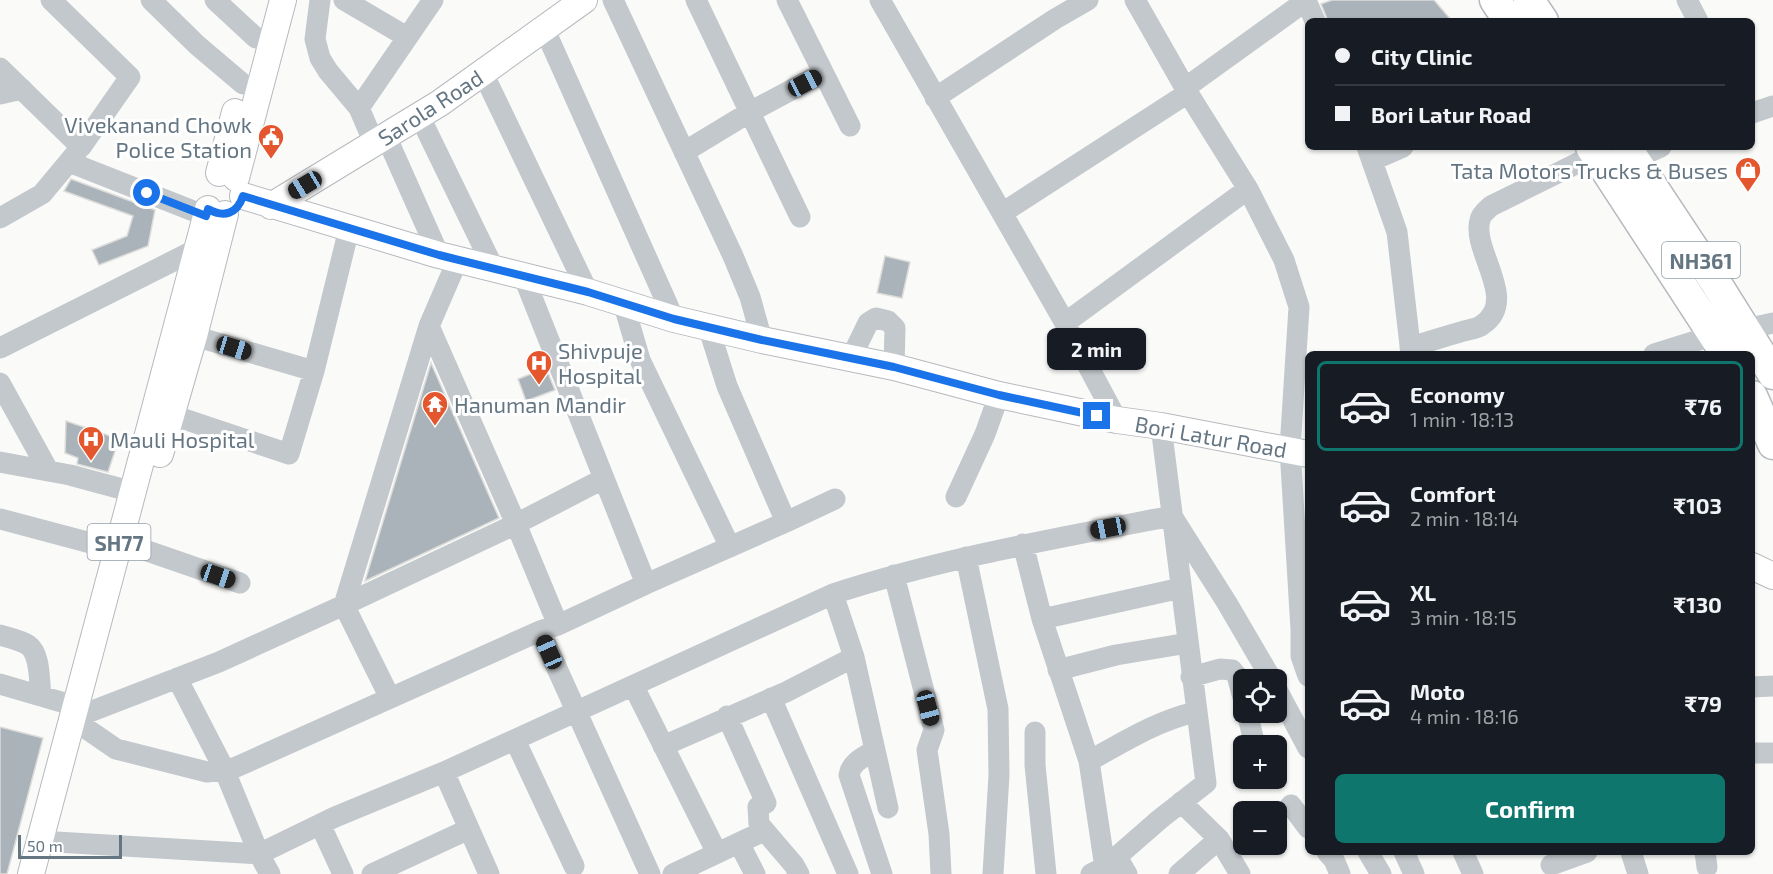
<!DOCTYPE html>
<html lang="en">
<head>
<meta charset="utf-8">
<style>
	:root { --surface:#171b24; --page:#242831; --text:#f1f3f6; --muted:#9ea1a6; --line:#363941; --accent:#0f766e }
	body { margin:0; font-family:"Exo 2",sans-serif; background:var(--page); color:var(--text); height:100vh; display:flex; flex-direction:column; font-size:22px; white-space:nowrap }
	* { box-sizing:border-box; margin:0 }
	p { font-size:20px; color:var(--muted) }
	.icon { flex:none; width:33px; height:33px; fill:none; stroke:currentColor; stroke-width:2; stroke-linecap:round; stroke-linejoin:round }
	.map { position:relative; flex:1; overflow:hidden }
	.sheet { position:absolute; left:1305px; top:351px; width:450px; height:504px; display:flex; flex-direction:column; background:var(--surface); border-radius:9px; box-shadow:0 2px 4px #0004 }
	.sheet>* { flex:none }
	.top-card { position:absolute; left:1305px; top:18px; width:450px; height:132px; border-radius:9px; box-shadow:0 2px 4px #0004; display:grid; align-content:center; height:132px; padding:0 30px; background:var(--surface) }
	.buttons { position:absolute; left:1233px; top:669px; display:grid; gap:12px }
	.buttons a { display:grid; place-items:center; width:54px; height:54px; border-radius:9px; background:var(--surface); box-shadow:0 2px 4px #0004; font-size:30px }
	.scale { position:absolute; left:18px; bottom:15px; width:104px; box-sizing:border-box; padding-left:6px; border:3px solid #657683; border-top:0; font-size:16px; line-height:21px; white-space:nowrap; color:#657683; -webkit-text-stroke:4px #fff; paint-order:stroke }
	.end { position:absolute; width:27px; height:27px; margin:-14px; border:8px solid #1a73e8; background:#fff; box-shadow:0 0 0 3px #fff }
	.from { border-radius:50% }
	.bubble { position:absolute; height:42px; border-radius:9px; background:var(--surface); box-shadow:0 2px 4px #0004; font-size:20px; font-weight:700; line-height:42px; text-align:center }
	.car { position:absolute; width:18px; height:36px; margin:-18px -9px; border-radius:8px; box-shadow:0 0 4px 2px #0007; background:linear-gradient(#222 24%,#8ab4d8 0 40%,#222 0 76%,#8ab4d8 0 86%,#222 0) }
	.top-card b { display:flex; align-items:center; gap:21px; height:57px; font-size:22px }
	.top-card b+b { border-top:2px solid var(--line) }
	.top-card i { width:15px; height:15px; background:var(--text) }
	ul { padding:10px 0 0; list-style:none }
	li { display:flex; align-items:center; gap:18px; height:90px; margin:0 12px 9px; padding:0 18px; border:3px solid transparent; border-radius:9px }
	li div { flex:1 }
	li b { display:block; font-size:22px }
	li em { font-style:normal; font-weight:700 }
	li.current { border-color:var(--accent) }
	li>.icon { width:54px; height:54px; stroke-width:1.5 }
	.cta { display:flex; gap:12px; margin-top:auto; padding:12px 30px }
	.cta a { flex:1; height:69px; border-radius:9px; background:var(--accent); color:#fff; font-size:24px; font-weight:700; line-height:69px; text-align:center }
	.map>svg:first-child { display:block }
</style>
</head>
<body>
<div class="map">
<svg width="1773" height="874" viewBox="0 0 1773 874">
	<rect width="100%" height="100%" fill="#fafaf8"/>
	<path fill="#aab3b9" stroke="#dcdcda" stroke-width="1.5" d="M1332,0H1434L1452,21H1328L1321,4Z
		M71,179L155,210L148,246L99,265L92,250L127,236L133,216L64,191Z
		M885,256L910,262L902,298L877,293Z
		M431,363L499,518L365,581Z
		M546,368L555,390L526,401L518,379Z
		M66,421L119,439L108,472L77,464L78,458L65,453Z
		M0,727L43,738L7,874H0Z"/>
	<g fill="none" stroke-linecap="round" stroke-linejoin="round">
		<g stroke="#b5babe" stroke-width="28">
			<path id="major" d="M219,173L235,112
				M236,178L283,0
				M243,196L439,255L588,292L674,319L762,340L894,367L999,395L1117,420L1161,426L1308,454
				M271,206L440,103L584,0
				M160,454L194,336L225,214
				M1752,566L1773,576
				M31,874L208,209"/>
		</g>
		<g stroke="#b4b9bd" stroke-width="33">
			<path id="highway" d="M1495,0L1509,21
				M1529,0L1543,21
				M1591,147L1726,354
				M1626,147L1716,283L1773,374
				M1752,396L1773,444"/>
		</g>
		<path stroke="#c3c8cc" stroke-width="21" d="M151,0L197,45L243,84
			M215,0L256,38
			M320,0L315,39L320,58L328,71L359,108L374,143
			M344,0L407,37
			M613,0L733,256L750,297L762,340
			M696,0L800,217
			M787,0L850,126
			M880,0L1065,323L1117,420
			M1135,0L1188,93L1248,189L1284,260L1299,307L1290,449L1301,629V656L1308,676
			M1687,0L1698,21
			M1308,5L1315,21
			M544,28L674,319
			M0,68L81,147L130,77L51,0
			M483,73L588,292
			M1185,88L1307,0
			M0,94L22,89
			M935,98L1055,19L1088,0
			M359,108L433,0
			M1752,113L1773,106
			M419,115L493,267
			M386,136L439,255
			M1367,147L1397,232L1411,354
			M684,152L750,112L823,73
			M1634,159L1661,147
			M1373,160L1403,147
			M69,162L206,216
			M1002,213L1188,93
			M0,218L42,194L77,152
			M623,302L640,360L730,547
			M1065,323L1248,189
			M1746,329L1773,323
			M194,336L314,371L349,229
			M1410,347C1428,342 1446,336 1464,331C1470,329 1477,329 1482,325C1520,300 1471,251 1480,220C1481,214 1487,210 1491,206L1596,154
			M0,348L197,249
			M1654,354L1715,335
			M851,358L868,323L876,318L888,321L895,328L894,367
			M0,383L48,470
			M172,415L289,454L314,371
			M0,462L70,475L133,492
			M956,497L985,434L999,395
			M0,519L117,550
			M786,522L835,499
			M1023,544L1042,619L1089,761L1106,874
			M133,546L240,583
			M966,557L998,709L999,775L993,874
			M894,575L934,730L927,750L939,834L941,874
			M646,584L786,522L727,386L708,326
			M833,594L854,657L888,808
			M1042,619L1181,588
			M558,625L516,524L603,479
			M540,631L650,874
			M0,635C9,638 20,640 28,645C41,654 39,682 41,696
			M1058,670L1116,655L1188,643
			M1191,677L1220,669L1232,670L1237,676L1244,701
			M177,678L224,769L259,854L270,874
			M0,684L75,706
			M634,687L717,853
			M1752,687L1773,686
			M1276,688L1308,748
			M390,698L344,605L516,524L429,326
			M771,698L848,874
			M1247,712L1255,746
			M87,713L219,662L344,605L429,326L458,259
			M727,716L766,803L758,807L759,824L794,865L799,874
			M84,727L116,749L207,772L234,768L540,631L558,625L646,584L523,275
			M1035,732V765L1046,874
			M515,740L574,866
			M663,746L786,692L854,657
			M875,750C864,757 851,762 849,775L882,874
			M1752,753H1773
			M1089,761C1122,743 1158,720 1196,712
			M444,772L489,874
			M1181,802L1219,839L1240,874
			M1291,805L1308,828
			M320,824L343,874
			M56,842L259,854L335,817L444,772L833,594C943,558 1058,538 1172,516L1227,603L1272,680
			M739,843L755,874
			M1327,852L1334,860L1340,874
			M1368,852L1381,874
			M1404,852L1414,874
			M1463,852L1473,874
			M1631,852L1638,874
			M1705,852L1707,867
			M1117,857L1127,874
			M1551,865L1587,852
			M372,874L469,829
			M673,874L764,831
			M1091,874L1105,867L1160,819L1206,783L1161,426
			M1179,874L1219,839"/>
		<use href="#major" stroke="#fff" stroke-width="26"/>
		<use href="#highway" stroke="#fff" stroke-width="30"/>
	</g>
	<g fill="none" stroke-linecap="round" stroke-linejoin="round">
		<path stroke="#1a73e8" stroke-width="8" d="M147,193L206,216L208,209C224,218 237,214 243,196L439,255L588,292L674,319L762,340L894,367L999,395L1097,416"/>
	</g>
	<defs>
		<g id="civic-pin" transform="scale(1.35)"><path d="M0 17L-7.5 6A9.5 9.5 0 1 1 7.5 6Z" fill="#e4572e" stroke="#fff"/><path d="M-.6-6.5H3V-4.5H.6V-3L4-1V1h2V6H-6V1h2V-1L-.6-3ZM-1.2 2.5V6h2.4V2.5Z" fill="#fff"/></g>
		<g id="shop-pin" transform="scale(1.35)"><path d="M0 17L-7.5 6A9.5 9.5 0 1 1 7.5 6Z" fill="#e4572e" stroke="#fff"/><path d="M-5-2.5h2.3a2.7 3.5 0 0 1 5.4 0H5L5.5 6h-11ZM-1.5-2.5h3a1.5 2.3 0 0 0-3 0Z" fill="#fff"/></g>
		<g id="hospital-pin" transform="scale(1.35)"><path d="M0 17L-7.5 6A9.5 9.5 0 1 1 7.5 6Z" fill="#e4572e" stroke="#fff"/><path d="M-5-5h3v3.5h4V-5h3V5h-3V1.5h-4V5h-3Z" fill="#fff"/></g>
		<g id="temple-pin" transform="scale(1.35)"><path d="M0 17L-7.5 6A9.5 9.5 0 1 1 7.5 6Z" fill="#e4572e" stroke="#fff"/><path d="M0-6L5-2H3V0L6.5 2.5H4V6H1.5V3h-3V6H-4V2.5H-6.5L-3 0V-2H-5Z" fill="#fff"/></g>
	</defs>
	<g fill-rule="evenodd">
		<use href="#civic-pin" x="271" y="137"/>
		<use href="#shop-pin" x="1748" y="170"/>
		<use href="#hospital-pin" x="539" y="363"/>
		<use href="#temple-pin" x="435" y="404"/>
		<use href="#hospital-pin" x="91" y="439"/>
	</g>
	<g text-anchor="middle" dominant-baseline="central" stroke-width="6" stroke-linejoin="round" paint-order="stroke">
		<g fill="#fff" stroke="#939fa8" stroke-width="1.5">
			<rect x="1662" y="242" width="78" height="36" rx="4.5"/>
			<rect x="87.5" y="524" width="63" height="36" rx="4.5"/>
		</g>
		<g font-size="21" font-weight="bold" fill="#657683">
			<text x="1701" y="260">NH361</text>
			<text x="119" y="542">SH77</text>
		</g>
		<g font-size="22" fill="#657683" stroke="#fff">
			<text transform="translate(430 107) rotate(-33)">Sarola Road</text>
			<text transform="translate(1211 436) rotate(10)">Bori Latur Road</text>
		</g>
		<g font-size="22" fill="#657683" stroke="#fff" text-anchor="start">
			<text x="252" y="124" text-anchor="end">Vivekanand Chowk<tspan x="252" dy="25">Police Station</tspan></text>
			<text x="1728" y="170" text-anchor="end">Tata Motors Trucks &amp; Buses</text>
			<text x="558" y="350">Shivpuje<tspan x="558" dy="25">Hospital</tspan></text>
			<text x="454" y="404">Hanuman Mandir</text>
			<text x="110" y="439">Mauli Hospital</text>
		</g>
	</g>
</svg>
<div class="buttons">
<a><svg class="icon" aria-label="locate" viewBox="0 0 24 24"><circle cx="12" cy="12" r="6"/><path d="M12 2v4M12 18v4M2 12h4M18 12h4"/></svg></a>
<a>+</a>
<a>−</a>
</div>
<div class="scale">50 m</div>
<i class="end from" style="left:147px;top:193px"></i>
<i class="end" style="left:1097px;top:416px"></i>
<div class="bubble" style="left:1047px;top:328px;width:99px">2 min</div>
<i class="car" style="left:805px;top:83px;rotate:62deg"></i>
<i class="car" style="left:305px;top:185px;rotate:239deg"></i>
<i class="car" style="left:234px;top:348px;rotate:107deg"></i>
<i class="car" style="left:1108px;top:528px;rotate:259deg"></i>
<i class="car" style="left:218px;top:576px;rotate:109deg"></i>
<i class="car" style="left:549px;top:652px;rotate:336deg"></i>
<i class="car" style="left:928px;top:708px;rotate:165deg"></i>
<div class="top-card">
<b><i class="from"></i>City Clinic</b>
<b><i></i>Bori Latur Road</b>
</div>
<section class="sheet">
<ul>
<li class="current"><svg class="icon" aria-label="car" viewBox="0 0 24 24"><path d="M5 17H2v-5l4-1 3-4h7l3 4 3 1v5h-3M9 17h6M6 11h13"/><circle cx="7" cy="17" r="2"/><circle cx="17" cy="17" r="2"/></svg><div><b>Economy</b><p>1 min · 18:13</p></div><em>₹76</em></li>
<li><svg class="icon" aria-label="car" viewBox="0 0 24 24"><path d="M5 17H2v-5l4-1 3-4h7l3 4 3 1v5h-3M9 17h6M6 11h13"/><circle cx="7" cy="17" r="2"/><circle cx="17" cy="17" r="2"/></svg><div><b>Comfort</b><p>2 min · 18:14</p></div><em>₹103</em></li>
<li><svg class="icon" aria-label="car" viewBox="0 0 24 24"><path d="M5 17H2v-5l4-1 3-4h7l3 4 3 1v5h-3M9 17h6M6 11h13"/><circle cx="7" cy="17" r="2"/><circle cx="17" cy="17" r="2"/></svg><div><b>XL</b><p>3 min · 18:15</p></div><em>₹130</em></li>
<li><svg class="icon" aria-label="car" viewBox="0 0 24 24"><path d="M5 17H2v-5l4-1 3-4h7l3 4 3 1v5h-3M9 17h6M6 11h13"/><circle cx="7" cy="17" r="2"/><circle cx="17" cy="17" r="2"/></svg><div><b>Moto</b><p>4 min · 18:16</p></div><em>₹79</em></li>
</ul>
<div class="cta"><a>Confirm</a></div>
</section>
</div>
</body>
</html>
